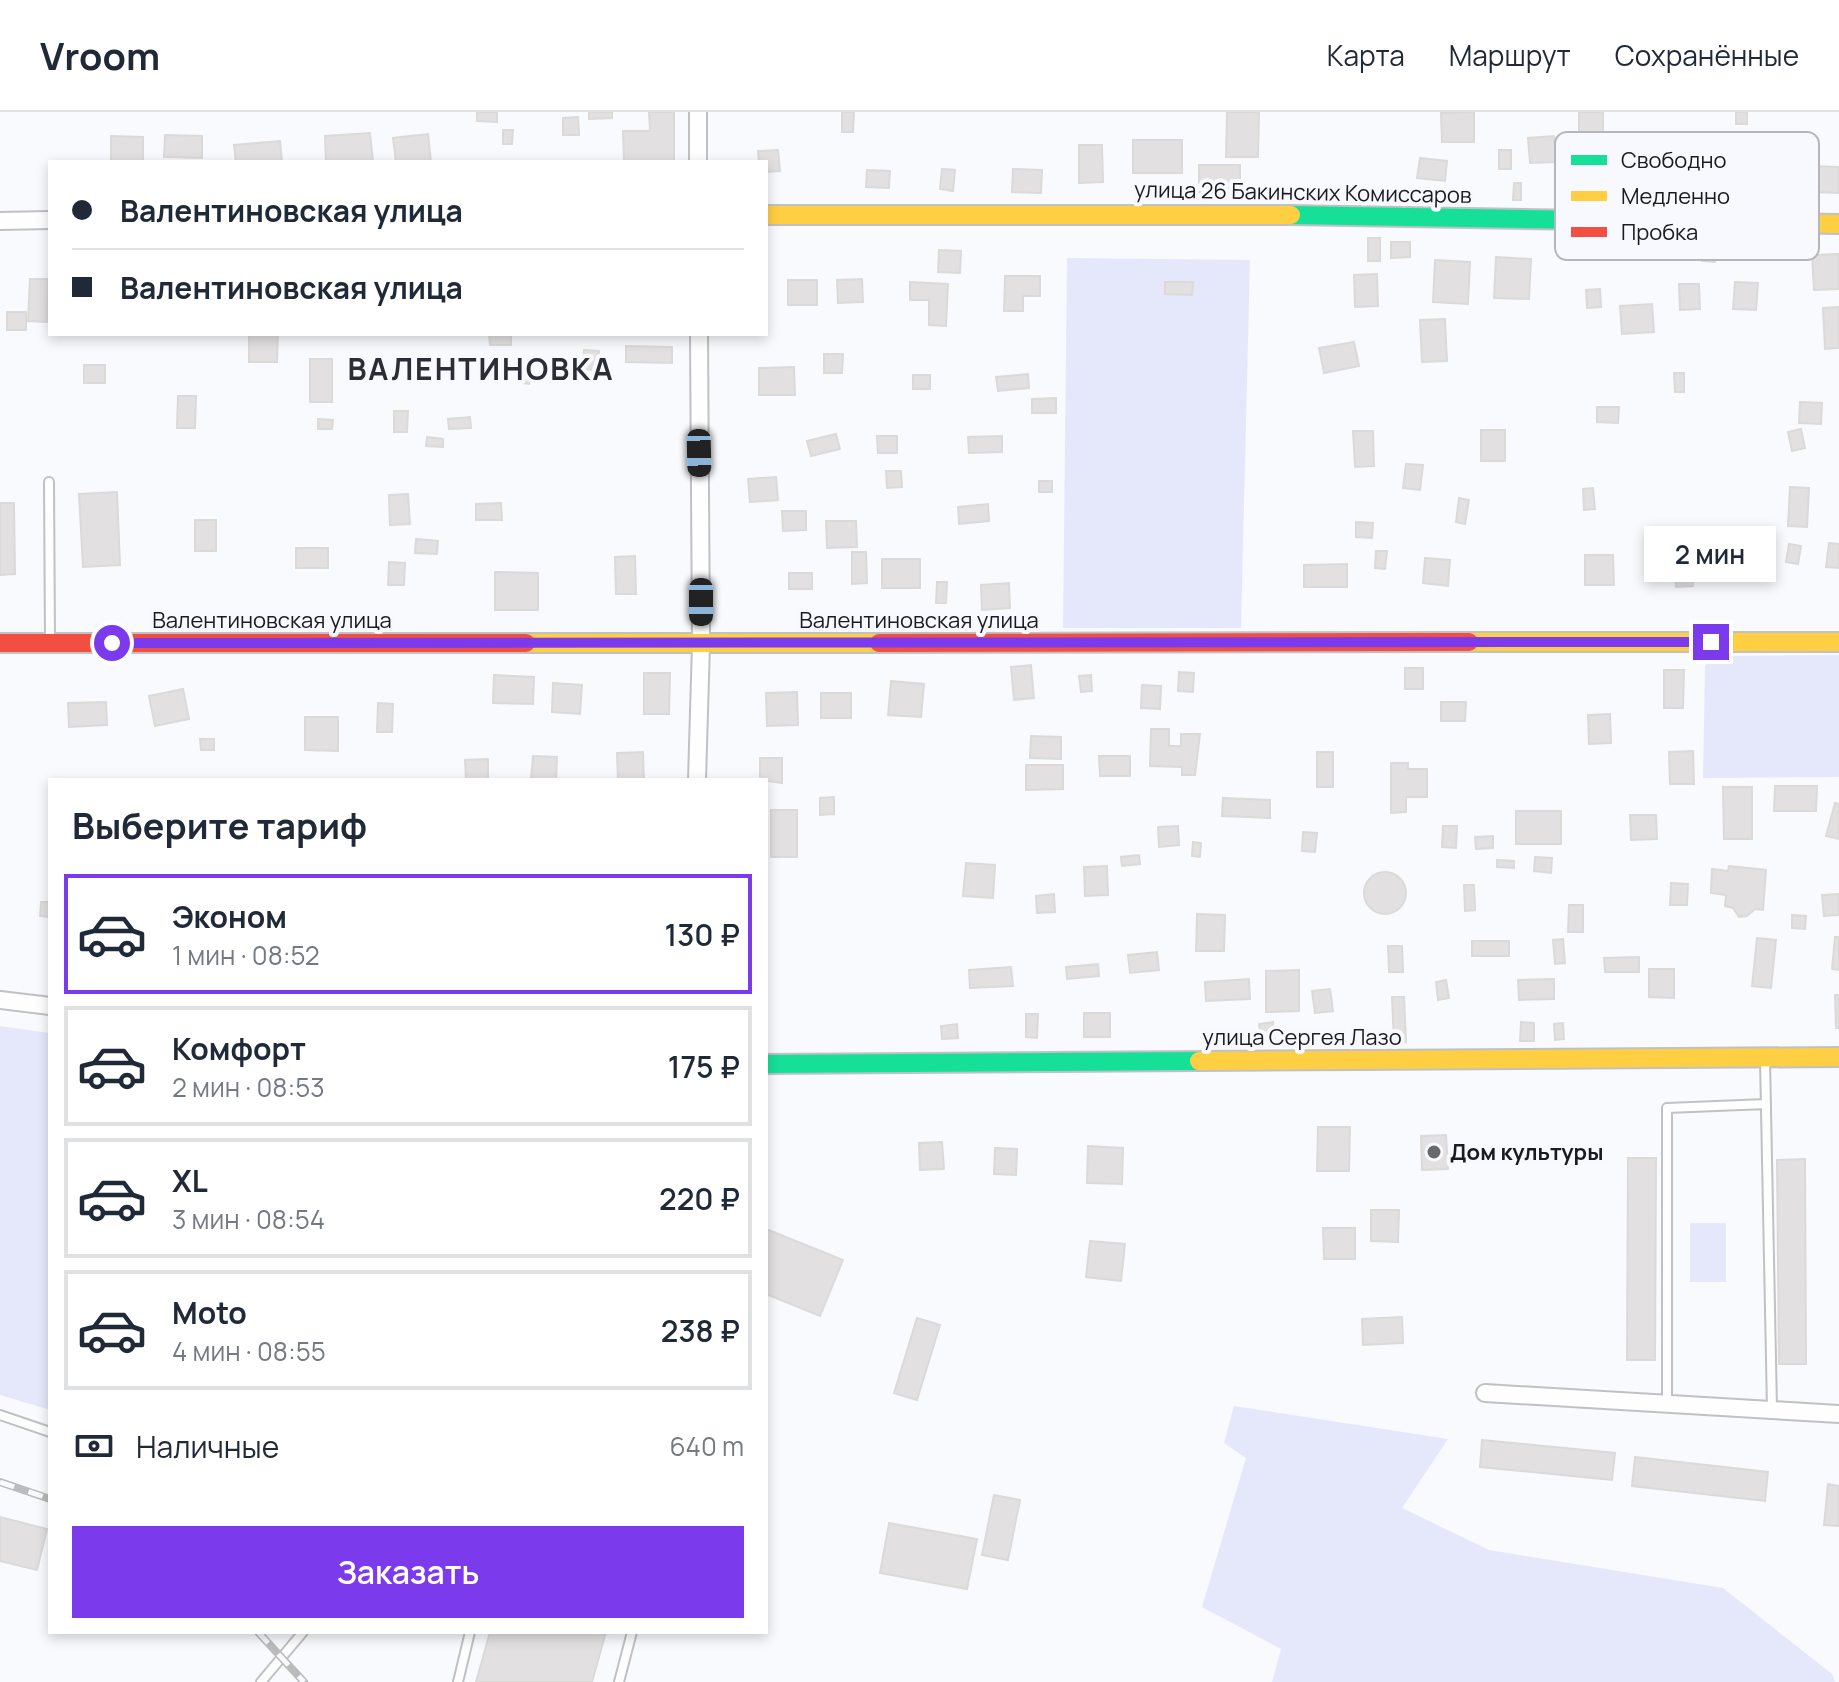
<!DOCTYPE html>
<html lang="ru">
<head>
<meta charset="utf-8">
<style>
	:root { --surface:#fff; --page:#f2f2f3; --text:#1f2937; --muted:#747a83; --line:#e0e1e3; --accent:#7c3aed }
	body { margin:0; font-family:Manrope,sans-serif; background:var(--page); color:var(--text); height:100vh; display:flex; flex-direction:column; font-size:30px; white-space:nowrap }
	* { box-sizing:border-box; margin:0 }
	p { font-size:26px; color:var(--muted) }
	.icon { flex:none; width:44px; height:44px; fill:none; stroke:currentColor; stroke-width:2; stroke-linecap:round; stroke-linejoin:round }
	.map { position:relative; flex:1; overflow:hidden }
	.drawer { position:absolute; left:48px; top:666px; width:720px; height:856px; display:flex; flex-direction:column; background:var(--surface); border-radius:0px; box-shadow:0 4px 12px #0003 }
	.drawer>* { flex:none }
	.top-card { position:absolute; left:48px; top:48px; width:720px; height:176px; border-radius:0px; box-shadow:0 4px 12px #0003; display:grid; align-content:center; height:176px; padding:0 24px; background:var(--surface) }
	.end { position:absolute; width:36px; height:36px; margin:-18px; border:10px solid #7c3aed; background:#fff; box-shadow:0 0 0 4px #fff }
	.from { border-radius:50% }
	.bubble { position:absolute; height:56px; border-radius:0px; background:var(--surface); box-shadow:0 4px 12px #0003; font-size:26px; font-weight:600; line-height:56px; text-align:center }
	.car { position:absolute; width:24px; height:48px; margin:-24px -12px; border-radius:10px; box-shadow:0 0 6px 2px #0007; background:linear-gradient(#222 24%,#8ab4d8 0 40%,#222 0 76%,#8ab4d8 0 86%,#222 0) }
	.top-card b { display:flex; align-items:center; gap:28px; height:76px; font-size:30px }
	.top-card b+b { border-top:2px solid var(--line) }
	.top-card i { width:20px; height:20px; background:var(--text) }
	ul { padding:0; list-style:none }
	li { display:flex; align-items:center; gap:24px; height:120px; margin:0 16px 12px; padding:0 8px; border:4px solid var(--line); border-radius:0px }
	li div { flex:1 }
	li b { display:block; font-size:30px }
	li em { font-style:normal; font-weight:600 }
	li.current { border-color:var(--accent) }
	li>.icon { width:72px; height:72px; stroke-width:1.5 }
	h2 { padding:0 24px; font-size:36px; line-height:96px }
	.pay { display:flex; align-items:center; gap:20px; height:88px; padding:0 24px; font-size:30px }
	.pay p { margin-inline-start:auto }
	.cta { display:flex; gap:16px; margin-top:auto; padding:16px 24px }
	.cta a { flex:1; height:92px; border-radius:0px; background:var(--accent); color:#fff; font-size:32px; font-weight:600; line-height:92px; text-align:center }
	header { display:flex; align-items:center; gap:48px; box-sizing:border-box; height:112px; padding:0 40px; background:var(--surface); border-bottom:2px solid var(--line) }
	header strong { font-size:38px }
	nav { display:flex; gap:44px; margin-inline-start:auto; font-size:28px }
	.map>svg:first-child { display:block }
</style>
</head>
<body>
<header>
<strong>Vroom</strong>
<nav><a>Карта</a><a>Маршрут</a><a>Сохранённые</a></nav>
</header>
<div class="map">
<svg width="1839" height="1570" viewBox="0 0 1839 1570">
	<rect width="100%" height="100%" fill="#f9fafe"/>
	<path fill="#e5e8fa" d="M1067,146L1250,148L1241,516H1063Z
		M1839,543V665L1703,666L1705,554L1714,544Z
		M0,914L50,921V1298L0,1283Z
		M1690,1111H1726V1170H1690Z
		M1234,1294L1448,1327L1402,1396L1489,1438L1723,1476L1832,1562L1835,1570H1272L1281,1537L1202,1495L1246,1346L1224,1331Z"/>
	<path fill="#e2e0e0" stroke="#dbdad9" stroke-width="2" d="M477,0H497V10L477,9Z
		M589,0H612V6L589,7Z
		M649,0H674V50H624L623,19H650Z
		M842,0H854L853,20H842Z
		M1227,0H1259L1258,45H1226Z
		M1474,0V30H1442L1441,1Z
		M1579,0H1603V22H1579Z
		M1736,0H1747V12H1736Z
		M578,5L579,23H563V6Z
		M503,18H513L512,32H503Z
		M370,21L373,50H326L325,24Z
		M428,22L431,50H396L393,26Z
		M165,23L202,24V46L164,45Z
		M111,24L143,25V50H111Z
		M1554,24L1556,50L1530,51L1528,26Z
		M1133,28H1182V61H1133Z
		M280,29L282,50H236L234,33Z
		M1079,33H1102L1103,70L1079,71Z
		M778,38L780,59L766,60V50H759L758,39Z
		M1499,38H1511V57H1499Z
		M1420,46L1447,49L1445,69L1417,66Z
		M1199,53H1240V85H1199Z
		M1813,54L1839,55V81L1812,80Z
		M942,57L955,58L953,79L940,77Z
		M1013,57L1042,58L1041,81L1012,80Z
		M867,58L890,59L889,76L866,75Z
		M1514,71H1521V88H1513Z
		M1368,126H1380V149H1368Z
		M1391,130H1410V145L1391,146Z
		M939,138L961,139L960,161L938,160Z
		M1702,139L1716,140L1715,150L1702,149Z
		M1839,142V177L1814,178L1812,143Z
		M1496,145L1531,147L1529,187L1494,186Z
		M1435,148L1470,150L1468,192L1433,190Z
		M1377,162L1378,194L1355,195L1354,163Z
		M1005,164H1040V184H1023V199H1004Z
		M30,167H48L47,210L28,209Z
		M862,167L863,190L838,191L837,168Z
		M788,168H817V193H788Z
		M910,170L948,172L946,214L929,213V188H910Z
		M1165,170H1193L1192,183L1165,182Z
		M1735,170L1758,171L1756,198L1733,197Z
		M1679,172H1699L1700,197L1680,198Z
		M1600,177L1601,195L1587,196L1586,178Z
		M1652,192L1654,220L1622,222L1620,194Z
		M1839,195V236L1825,237L1823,196Z
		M7,200H26V218H7Z
		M1445,207L1447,249L1422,250L1420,208Z
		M249,222H278L277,250H249Z
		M489,222H511V233H490Z
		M1354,230L1359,254L1324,261L1319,236Z
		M626,234L672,235V251L626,250Z
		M584,238L599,239L598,258L583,257Z
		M824,242H843L842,261H824Z
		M310,247H332V290H310Z
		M84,253H105V271H84Z
		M794,255L795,283H759V256Z
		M522,257H530L529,272L521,271Z
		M1674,261H1684V280H1675Z
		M1028,262L1029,276L998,279L996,265Z
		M913,263H930V277H913Z
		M178,284H196L195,316H177Z
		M1056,286V301H1032V287Z
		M1800,290L1822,291L1821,312L1799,311Z
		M1597,295H1619L1618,311L1597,310Z
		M394,299H408L407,320H394Z
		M470,305L471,316L449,317L448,307Z
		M318,307L333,308L332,317H318Z
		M1801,317L1805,336L1792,339L1788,320Z
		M1481,318H1505V349H1481Z
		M1353,319H1373L1374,354L1355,355Z
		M836,322L840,337L811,344L807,329Z
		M877,324H897V341H878Z
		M1002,324V340L969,341L968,325Z
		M427,325L443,327V335L426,334Z
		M1406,352L1423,353L1420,378L1403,376Z
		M886,359H901L902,375L887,376Z
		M776,365L778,388L750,390L748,367Z
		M1039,369H1052V380H1039Z
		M1790,375L1809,376L1807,415L1788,414Z
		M1593,376L1595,397L1584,398L1583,377Z
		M117,380L120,453L83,455L79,382Z
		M408,382L410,412L390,413L389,383Z
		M1459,386L1469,388L1465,412L1456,410Z
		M0,391H14L15,462L0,463Z
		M501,391L502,408H476V392Z
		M988,392L989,409L959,412L958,395Z
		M782,399H806V418L783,419Z
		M195,408H216V439H195Z
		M826,409H856L857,435L827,436Z
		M1356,410L1373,411L1372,426L1356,425Z
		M416,427L438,429L437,442L415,441Z
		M1829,431L1839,432V456L1826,455Z
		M1789,432L1801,434L1798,452L1786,450Z
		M296,436H328V456H296Z
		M1376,439H1387L1385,457L1375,456Z
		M852,440H866L867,471L852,472Z
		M1585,443H1613L1614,473H1585Z
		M635,444L636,482H616L615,445Z
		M1425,446L1450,448L1448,474L1423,471Z
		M882,447H920V476H882Z
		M389,450L405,451L404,473H388Z
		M1347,452V475H1304V453Z
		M1691,453L1693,474L1676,475L1675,454Z
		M495,460L538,461V498H495Z
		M789,461H812V477H789Z
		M937,470H947L946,491H936Z
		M1009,471L1010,496L982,498L981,473Z
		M1031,553L1034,586L1014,588L1011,555Z
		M1405,556H1423V577H1405Z
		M1664,558H1684L1683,596H1664Z
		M1179,560L1194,561L1193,580L1178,579Z
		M644,561H670L669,602H644Z
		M494,563L534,565L533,592L493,591Z
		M1091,563L1092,579L1081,580L1079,564Z
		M891,569L924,572L921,605L888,603Z
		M553,571L582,573L580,602L552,600Z
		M1142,573L1161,574L1160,597L1141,596Z
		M183,577L189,607L155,614L149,584Z
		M797,580L798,613L767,614L766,581Z
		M821,581H851V606H821Z
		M106,590L107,613L69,615L68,591Z
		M1441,590H1466L1465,609H1441Z
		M378,591L393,592L392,620H377Z
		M1610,602L1611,631L1589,632L1588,603Z
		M305,605H338V639L305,638Z
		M1151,617H1169V634H1181V622H1200L1195,663H1182V655L1150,654Z
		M1031,624L1061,625V647L1030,646Z
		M200,627H214V638H201Z
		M1693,639L1694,672H1670L1669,640Z
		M643,640L644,668H618L617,641Z
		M1317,640H1333V675H1317Z
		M533,644L557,645L556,668H531Z
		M1099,644H1130V664H1100Z
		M760,646H782V671L760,668Z
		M488,647V668H466L465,648Z
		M1391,651H1408V657H1427V685H1406V700L1391,701Z
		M1026,653H1063V677L1026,678Z
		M1775,674H1817L1816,699H1774Z
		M1723,675H1752V727H1724Z
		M834,685V702L820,703V686Z
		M1223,686L1270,688V706L1222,704Z
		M1835,691L1839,692V727L1826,724Z
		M771,698H797V745H771Z
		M1516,699H1561V732H1516Z
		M1630,703H1656L1657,727L1631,728Z
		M1178,714L1179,733L1159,735L1158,715Z
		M1443,714H1457L1456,736L1442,735Z
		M1303,720L1317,721L1315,740L1302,739Z
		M1493,724V736L1476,737L1475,725Z
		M1193,730L1201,731L1200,745L1192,744Z
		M1139,743L1140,752L1122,754L1121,745Z
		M1535,745L1552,746L1551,761L1534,759Z
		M1497,748L1514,749V756L1497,755Z
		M966,751L995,753L993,786L963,784Z
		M1107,754L1108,783L1085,784L1084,755Z
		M1729,754L1766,758L1763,798L1755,797L1747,804L1739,805L1733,796L1725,794L1726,783L1711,781L1712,757L1728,759Z
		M1364 781a21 21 0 1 1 42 0a21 21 0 1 1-42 0Z
		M1671,771L1688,772L1687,793H1670Z
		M1464,773H1474L1475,798L1465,799Z
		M1054,782L1055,800L1037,801L1036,784Z
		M1839,782V803L1824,804L1822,783Z
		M41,790H50V805L40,804Z
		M1569,793H1583V820H1568Z
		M1197,802L1225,803L1224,839H1196Z
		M1792,803L1806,804L1805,817L1792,816Z
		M1835,825H1839V858L1832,857Z
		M1757,826L1776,828L1771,876L1752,874Z
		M1563,827L1565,851L1555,852L1553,828Z
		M1472,829H1509V844H1472Z
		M1388,834H1402L1403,860H1389Z
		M1157,840L1159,858L1130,861L1128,843Z
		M1639,845V860H1605L1604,846Z
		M1098,852L1099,864L1067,867L1066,855Z
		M1011,855L1013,874L970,876L969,858Z
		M1649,857H1674V886L1649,885Z
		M1299,858V899L1266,900V859Z
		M1249,867L1250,887L1206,889L1205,870Z
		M1554,867V887L1519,888L1518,868Z
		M1446,868L1449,886L1438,888L1436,870Z
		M1330,877L1333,899L1315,901L1312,879Z
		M1835,883H1839V916H1836Z
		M1392,885H1404L1406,930L1394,931Z
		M1084,901H1110V925H1084Z
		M1026,902H1038L1037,926L1026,925Z
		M1273,910L1275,928L1261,929L1259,912Z
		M1521,910L1534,911V929H1520Z
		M1563,911L1564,927L1555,928L1554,912Z
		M957,912L958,926L942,927L941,914Z
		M1318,1015H1350L1349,1059H1317Z
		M1446,1023L1448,1057L1422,1058L1421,1024Z
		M942,1030L944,1057L920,1058L919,1031Z
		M1088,1034L1123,1036L1122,1072L1087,1071Z
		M995,1036L1017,1037L1016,1063L994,1062Z
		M1628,1046H1656L1655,1248H1627Z
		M1805,1047L1806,1252H1779L1777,1048Z
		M1371,1098H1399L1398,1130L1371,1129Z
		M1323,1116H1355V1147H1324Z
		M766,1117L843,1148L820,1204L766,1182Z
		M1090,1129L1125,1132L1121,1169L1086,1165Z
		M1402,1205L1403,1231L1363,1233L1362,1207Z
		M917,1206L940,1213L917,1288L894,1281Z
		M1482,1328L1615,1341L1612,1368L1480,1355Z
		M1635,1345L1768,1360L1765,1389L1632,1374Z
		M1828,1372L1839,1374V1414L1824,1413Z
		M994,1383L1020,1388L1008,1448L982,1443Z
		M0,1405L47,1417L37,1458L0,1449Z
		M889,1411L977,1427L967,1477L880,1461Z
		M490,1520H606L592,1570H476Z"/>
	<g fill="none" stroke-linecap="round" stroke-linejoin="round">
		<g stroke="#c0c1c5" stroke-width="12">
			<path id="lane" d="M49,370L50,529
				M1765,947L1772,1297
				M1667,1291V996L1766,992
				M0,1303L50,1320
				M261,1570L303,1520
				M458,1570L470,1520
				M619,1570L632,1520"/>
		</g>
		<g stroke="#c0c1c5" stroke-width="20">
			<path id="street" d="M698,0V50
				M0,109L50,108
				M697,668L701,532L699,222
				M0,888L50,894
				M1485,1281L1839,1302"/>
		</g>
		<g stroke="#c0c1c5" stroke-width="22">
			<path id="fast" d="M1291,103L1644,109
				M766,952L1199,949"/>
		</g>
		<g stroke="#c0c1c5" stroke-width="22">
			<path id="slow" d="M766,103H1291
				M1644,109L1839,112
				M1469,530H1839
				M526,531H879
				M1199,949L1839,945"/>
		</g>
		<g stroke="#c0c1c5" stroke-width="22">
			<path id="jam" d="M0,531H526
				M879,531L1469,530"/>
		</g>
		<use href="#lane" stroke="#fefeff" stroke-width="8"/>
		<use href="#street" stroke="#fefeff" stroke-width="16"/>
		<use href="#fast" stroke="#16e098" stroke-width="18"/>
		<use href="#slow" stroke="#ffcf43" stroke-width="18"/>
		<use href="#jam" stroke="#f24e42" stroke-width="18"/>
		<g stroke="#bbbbbc" stroke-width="8">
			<path id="rail" d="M0,1370L50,1387
				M258,1520L304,1570"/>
		</g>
		<use href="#rail" stroke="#f8f9ff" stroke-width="5" stroke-dasharray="15" stroke-linecap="butt"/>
	</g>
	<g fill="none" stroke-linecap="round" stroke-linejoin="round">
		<path stroke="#7c3aed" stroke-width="10" d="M112,531L1711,530"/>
	</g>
	<circle fill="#68696e" stroke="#f8f9ff" stroke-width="3" cx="1434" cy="1040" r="8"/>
	<g text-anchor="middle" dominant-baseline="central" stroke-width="8" stroke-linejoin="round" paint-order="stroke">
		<g font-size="22" fill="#1a1b20" stroke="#f8f9ff">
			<text transform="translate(1303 80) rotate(1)">улица 26 Бакинских Комиссаров</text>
			<text x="272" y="508">Валентиновская улица</text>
			<text x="919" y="508">Валентиновская улица</text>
			<text x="1302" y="925">улица Сергея Лазо</text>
		</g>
		<g font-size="22" font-weight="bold" fill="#1a1b20" stroke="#f8f9ff" text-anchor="start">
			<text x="1450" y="1040">Дом культуры</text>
		</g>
		<g font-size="30" font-weight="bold" letter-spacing="2" fill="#2b2d36" stroke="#f8f9ff">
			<text x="481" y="256">ВАЛЕНТИНОВКА</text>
		</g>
	</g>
	<rect x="1555" y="20" width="264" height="128" rx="12" fill="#f8f9ff" stroke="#b5b6bc" stroke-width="2"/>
	<rect x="1571" y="43" width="36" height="10" fill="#16e098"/>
	<rect x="1571" y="79" width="36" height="10" fill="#ffcf43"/>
	<rect x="1571" y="115" width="36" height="10" fill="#f24e42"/>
	<g font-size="22" fill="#1a1b20">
		<text x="1621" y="56">Свободно</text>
		<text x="1621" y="92">Медленно</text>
		<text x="1621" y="128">Пробка</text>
	</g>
</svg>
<i class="end from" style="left:112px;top:531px"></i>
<i class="end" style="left:1711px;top:530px"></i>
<div class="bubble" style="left:1644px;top:414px;width:132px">2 мин</div>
<i class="car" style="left:699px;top:341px;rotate:179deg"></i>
<i class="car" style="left:701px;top:490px;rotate:180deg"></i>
<div class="top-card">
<b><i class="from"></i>Валентиновская улица</b>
<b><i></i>Валентиновская улица</b>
</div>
<section class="drawer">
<h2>Выберите тариф</h2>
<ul>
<li class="current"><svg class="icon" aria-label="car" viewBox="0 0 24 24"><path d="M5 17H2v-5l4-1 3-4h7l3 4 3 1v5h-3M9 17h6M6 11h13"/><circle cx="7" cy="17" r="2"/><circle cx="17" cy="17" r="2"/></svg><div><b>Эконом</b><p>1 мин · 08:52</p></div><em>130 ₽</em></li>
<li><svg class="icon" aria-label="car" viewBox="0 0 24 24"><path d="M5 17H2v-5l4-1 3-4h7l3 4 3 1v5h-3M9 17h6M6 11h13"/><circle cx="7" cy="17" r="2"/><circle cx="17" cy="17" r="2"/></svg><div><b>Комфорт</b><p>2 мин · 08:53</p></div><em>175 ₽</em></li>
<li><svg class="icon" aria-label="car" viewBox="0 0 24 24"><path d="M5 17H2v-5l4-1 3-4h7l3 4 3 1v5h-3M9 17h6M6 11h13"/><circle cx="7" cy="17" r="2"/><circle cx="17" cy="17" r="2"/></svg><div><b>XL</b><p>3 мин · 08:54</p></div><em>220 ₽</em></li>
<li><svg class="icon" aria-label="car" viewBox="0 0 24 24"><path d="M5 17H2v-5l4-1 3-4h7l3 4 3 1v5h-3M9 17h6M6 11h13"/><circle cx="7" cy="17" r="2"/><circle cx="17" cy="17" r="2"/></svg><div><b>Moto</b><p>4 мин · 08:55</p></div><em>238 ₽</em></li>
</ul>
<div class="pay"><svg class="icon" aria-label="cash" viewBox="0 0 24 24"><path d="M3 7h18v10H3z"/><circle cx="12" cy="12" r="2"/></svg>Наличные<p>640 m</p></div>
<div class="cta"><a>Заказать</a></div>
</section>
</div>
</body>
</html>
